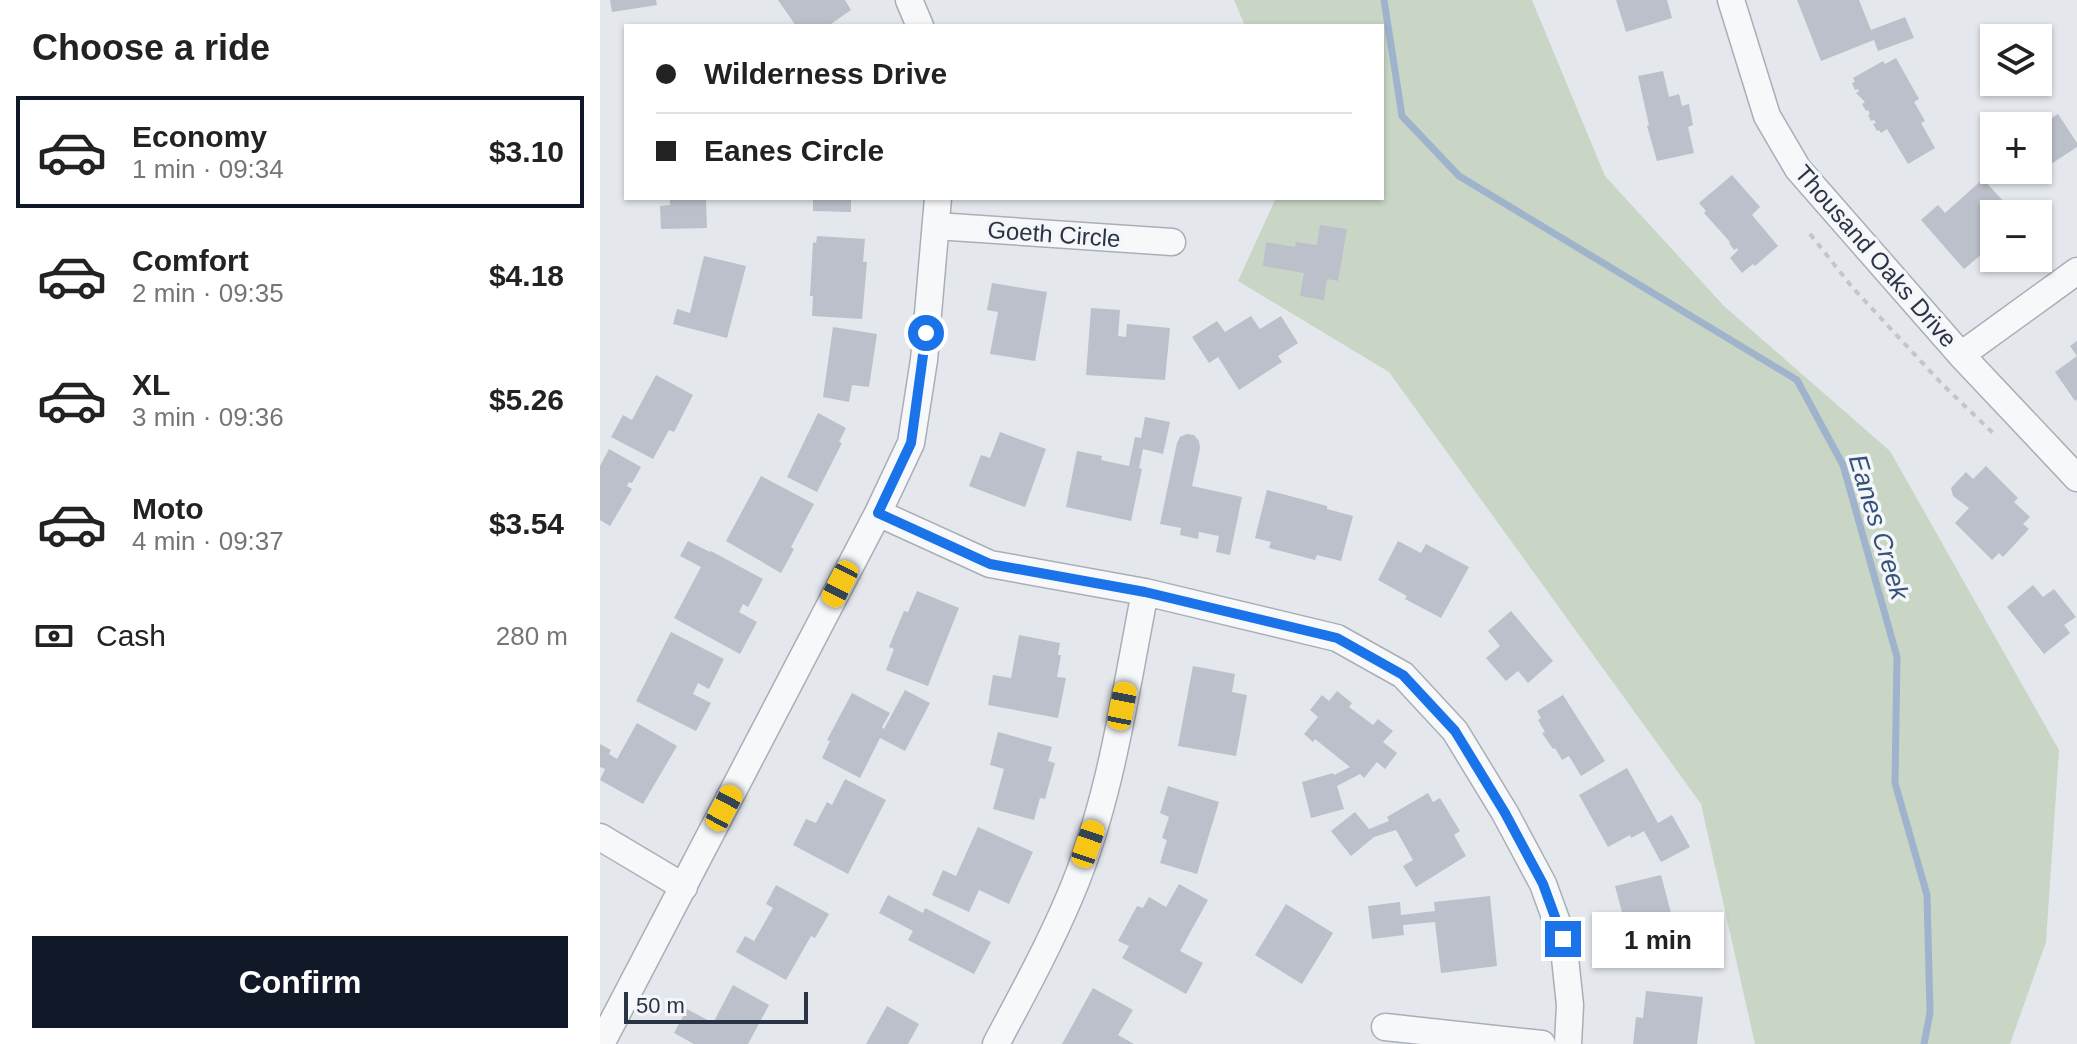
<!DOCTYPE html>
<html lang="en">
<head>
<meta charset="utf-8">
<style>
	:root { --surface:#fff; --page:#f6f6f6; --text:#222; --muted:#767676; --line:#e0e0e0; --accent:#111827 }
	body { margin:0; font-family:Arial,sans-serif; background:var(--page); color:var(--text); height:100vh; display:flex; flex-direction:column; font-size:30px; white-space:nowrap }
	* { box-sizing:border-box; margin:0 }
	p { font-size:26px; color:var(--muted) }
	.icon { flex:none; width:44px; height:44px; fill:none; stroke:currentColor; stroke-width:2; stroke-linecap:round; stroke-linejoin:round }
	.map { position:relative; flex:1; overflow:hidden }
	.details { display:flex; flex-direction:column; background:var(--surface); width:600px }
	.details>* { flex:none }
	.banner { position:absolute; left:24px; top:24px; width:760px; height:176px; border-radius:0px; box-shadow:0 2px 6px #0004; display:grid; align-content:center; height:176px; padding:0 32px; background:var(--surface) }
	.fabs { position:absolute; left:1380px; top:24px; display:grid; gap:16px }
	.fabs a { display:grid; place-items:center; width:72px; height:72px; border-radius:0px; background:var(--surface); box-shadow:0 2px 6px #0004; font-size:40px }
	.scale { position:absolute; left:24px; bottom:20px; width:184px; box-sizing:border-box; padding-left:8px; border:4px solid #2b3445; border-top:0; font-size:22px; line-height:28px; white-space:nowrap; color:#2b3445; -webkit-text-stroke:6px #f4f6f9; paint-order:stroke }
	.end { position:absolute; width:36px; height:36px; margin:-18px; border:10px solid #1a73e8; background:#fff; box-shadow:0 0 0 4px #fff }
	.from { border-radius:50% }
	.bubble { position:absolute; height:56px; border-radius:0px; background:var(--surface); box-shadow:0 2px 6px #0004; font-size:26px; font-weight:800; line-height:56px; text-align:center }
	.car { position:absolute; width:24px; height:48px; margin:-24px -12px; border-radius:10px; box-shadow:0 0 6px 2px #0007; background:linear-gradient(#f5c518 24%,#345 0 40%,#f5c518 0 76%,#345 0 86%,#f5c518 0) }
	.banner b { display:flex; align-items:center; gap:28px; height:76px; font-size:30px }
	.banner b+b { border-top:2px solid var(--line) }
	.banner i { width:20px; height:20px; background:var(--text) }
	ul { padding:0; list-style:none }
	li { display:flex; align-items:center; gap:24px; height:112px; margin:0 16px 12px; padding:0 16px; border:4px solid transparent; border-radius:0px }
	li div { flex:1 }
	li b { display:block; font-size:30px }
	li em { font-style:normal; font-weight:800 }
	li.selected { border-color:var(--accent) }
	li>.icon { width:72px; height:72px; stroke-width:1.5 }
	h2 { padding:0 32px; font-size:36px; line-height:96px }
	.pay { display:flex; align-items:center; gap:20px; height:88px; padding:0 32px; font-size:30px }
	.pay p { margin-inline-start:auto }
	.button { display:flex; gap:16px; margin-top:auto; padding:16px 32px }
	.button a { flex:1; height:92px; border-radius:0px; background:var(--accent); color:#fff; font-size:32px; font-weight:800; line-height:92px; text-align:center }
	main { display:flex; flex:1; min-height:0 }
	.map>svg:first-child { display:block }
</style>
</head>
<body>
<main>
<section class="details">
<h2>Choose a ride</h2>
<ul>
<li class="selected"><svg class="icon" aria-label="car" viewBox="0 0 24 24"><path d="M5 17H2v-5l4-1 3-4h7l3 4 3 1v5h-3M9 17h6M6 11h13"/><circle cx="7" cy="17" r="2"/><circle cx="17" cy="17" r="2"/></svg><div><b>Economy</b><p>1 min · 09:34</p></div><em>$3.10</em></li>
<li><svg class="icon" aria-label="car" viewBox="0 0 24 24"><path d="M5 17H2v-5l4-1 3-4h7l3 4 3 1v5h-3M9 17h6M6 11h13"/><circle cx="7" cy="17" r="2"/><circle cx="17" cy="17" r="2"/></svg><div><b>Comfort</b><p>2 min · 09:35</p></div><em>$4.18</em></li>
<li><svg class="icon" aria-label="car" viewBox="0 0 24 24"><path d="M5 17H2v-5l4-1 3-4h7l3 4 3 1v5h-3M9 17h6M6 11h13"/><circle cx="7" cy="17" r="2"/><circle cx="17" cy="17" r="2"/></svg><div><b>XL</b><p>3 min · 09:36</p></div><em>$5.26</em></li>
<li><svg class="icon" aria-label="car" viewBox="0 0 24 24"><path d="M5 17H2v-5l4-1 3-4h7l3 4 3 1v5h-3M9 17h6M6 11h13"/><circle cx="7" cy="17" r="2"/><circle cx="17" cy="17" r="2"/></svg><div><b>Moto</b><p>4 min · 09:37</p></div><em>$3.54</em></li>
</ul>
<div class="pay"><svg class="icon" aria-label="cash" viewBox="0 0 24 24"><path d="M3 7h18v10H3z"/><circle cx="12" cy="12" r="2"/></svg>Cash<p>280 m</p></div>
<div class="button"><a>Confirm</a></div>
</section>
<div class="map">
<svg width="1477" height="1044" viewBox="0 0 1477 1044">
	<rect width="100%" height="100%" fill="#e4e7ec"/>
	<path fill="#c9d6c5" d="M634,0H932L1005,176L1124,306L1290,451L1459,750L1446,942L1410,1044H1155L1101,804L789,372L638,281L676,198H782V26H645Z"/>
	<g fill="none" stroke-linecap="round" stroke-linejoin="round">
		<path stroke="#9fb4cc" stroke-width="7" d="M784,0L802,116L859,176L1197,380L1243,465L1297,657L1295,783L1327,895L1330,1013L1324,1044"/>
	</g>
	<path fill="#bbc0ca" d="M10,0H56L57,5L12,12Z
		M178,0H245L251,10L228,26H196Z
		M1016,0H1067L1072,18L1026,32Z
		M1197,0H1259L1271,30L1305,17L1314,38L1278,51L1274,40L1221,61Z
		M1296,58L1319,99L1314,102L1325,121L1321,123L1335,148L1308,164L1287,129L1281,133L1279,130L1277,131L1273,124L1276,123L1274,120L1271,121L1268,115L1270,114L1268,110L1266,111L1262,104L1265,102L1256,93L1259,91L1258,89L1255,90L1252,83L1255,82L1253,78L1283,61L1285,64Z
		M1063,71L1069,97L1079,94L1082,106L1089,104L1093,125L1088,127L1094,153L1057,161L1047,126L1049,125L1038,76Z
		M1458,114L1477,143V147L1436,174L1433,170H1438V127Z
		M1132,175L1160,207L1152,215L1178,246L1155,266L1153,264L1142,273L1130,258L1138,250L1137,248L1134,250L1129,243L1130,242L1104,213L1106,211L1099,203Z
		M1383,179L1415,214H1394V232L1381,244L1387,250L1364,269L1321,220L1338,205L1345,213Z
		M70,198H106L107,228L61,229L60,206L70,205Z
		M213,198H251V212L213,211Z
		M720,225L747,229L738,281L727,279L724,300L700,296L704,273L663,266L666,242L695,247L696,242L717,245Z
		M217,236L265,239L263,262H267L262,319L212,316L213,296H210L213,242L216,243Z
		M104,256L146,266L127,338L73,324L77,309L90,313Z
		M392,283L447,292L435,361L390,354L398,312L387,310Z
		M491,308L520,310L518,336L526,337L527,324L570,328L565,380L486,375Z
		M651,316L660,329L681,316L698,343L678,356L682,362L639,390L618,357L609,363L592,337L617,321L625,332Z
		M233,327L277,334L269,387L252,385L249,402L223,397Z
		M1477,341V399L1475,401L1455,372L1477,356L1470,346Z
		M56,375L93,395L74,432L69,430L53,459L11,437L23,415L32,420Z
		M218,413L246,428L239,442L242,443L217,492L187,477Z
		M545,417L570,422L563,454L543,449L539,468L542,469L531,521L466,507L477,451L502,456L501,460L529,466L535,437L541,438Z
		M400,432L446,449L425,507L369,486L381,455L390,458Z
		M587,434L594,435L599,441L600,448L592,486L642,497L630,555L616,552L619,536L599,532L598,539L580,535L581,528L560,524L577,443L580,437Z
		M9,449L41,467L32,483L29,482L27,486L32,489L10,526L0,520V466Z
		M1386,466L1418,498L1414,502L1430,517L1423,524L1429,529L1403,557L1399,553L1392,560L1355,523L1369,508L1353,496L1351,488L1366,472L1373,479Z
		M161,476L214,504L191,547L194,549L181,573L126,541Z
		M667,490L727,506V509L753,516L741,561L717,555L715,560L669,548L671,542L655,538Z
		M88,541L110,552L111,551L163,579L148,607L143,604L139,612L157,622L140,654L74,618L101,567L80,556Z
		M798,541L821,553L826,544L869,567L841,618L805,599L807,596L778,580Z
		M1433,585L1443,597L1454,589L1476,617L1464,625L1470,633L1444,654L1407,607Z
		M317,591L359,608L328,686L286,670L294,649L289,647L296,630L304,611L308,612Z
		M911,611L953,661L928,683L918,671L906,681L886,658L900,646L888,631Z
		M71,632L124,659L109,689L98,683L93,694L111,703L96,731L36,701Z
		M419,635L460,643L458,655H461L457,677L466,678L458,718L388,705L393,675L411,678Z
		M593,666L635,674L632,692L647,695L636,756L578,746Z
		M305,690L330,703L305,751L280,738L260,778L222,758L230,741L227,740L252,693L290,713L282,727L284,729Z
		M737,691L752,703L749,707L773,725L778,719L793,731L783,742L797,753L785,769L777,762L764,778L760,774L737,786L744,809L711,818L702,782L733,773L734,775L750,767L715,739L713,742L704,734L718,717L710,710L722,695L729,701Z
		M963,695L1005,761L981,776L969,756L962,760L955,748L953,749L942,733L945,732L938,720L941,718L937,711Z
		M37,723L77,746L43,804L0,780L5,769L0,767V744L11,750L9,754L17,759Z
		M398,732L452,747L448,761L455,763L445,799L440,798L434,820L393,809L404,769L390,765Z
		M1027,768L1058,823L1072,815L1090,847L1061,862L1044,831L1031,838L1030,835L1008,847L979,795Z
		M245,779L286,800L248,874L193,845L206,819L216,823L227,802L232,805Z
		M568,786L619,802L597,874L560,863L567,840L562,838L569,817L560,813Z
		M828,793L833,802L840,798L860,831L854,835L866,856L816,887L803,866L813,860L796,830L774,837L751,856L731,831L755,812L769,829L789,821L787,817Z
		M378,827L433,852L409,904L379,890L369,912L332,895L343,870L356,876Z
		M1061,875L1076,932L1065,935L1070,953L1035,961L1015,886Z
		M579,884L608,900L580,951L603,963L586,994L522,958L529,946L518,941L537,906L543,908L549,897L566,907Z
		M176,885L229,914L215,938L211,936L186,980L136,952L145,936L154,941L173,908L166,904Z
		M288,895L323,913L325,908L391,942L374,974L308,940L313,931L279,913Z
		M890,896L897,966L841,973L835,922L803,925L804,935L772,939L768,906L800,902L801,915L835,911L834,902Z
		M686,904L733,933L702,984L655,955Z
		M133,985L169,1005L148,1044H94L74,1033L87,1009L113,1023Z
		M493,988L533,1010L518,1035L534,1044H462Z
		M1046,991L1103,997L1097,1044H1033L1036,1017L1043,1018Z
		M287,1006L319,1024L308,1044H266Z"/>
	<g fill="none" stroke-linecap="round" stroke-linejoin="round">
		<g stroke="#a9aeb7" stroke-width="29">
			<path id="minor" d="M309,0L320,26
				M1131,0L1167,116L1198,169L1361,355L1477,478
				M336,226L572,242
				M1361,355L1477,271
				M278,513L390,564L545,592L737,638L803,675L855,731L905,813L943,884L963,939L970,1005L968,1044
				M0,837L84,887
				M785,1027L942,1044
				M1,1044L278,513L311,443L324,360L338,198
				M396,1044C422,995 449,946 470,896C511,800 525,693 545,592"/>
		</g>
		<path stroke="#c2c5cb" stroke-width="4" stroke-dasharray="6 6" stroke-linecap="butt" d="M1210,234L1252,287L1342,384L1394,434"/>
		<use href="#minor" stroke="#f7f8fa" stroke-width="26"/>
	</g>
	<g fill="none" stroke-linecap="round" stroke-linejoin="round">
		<path stroke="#1a73e8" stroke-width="10" d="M326,333L311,443L278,513L390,564L545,592L737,638L803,675L855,731L905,813L943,884L963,939"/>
	</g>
	<g text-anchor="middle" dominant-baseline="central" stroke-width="7" stroke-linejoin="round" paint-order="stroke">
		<g font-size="24" fill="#2b3445" stroke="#f4f6f9">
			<text transform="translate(454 234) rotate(4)">Goeth Circle</text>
			<text transform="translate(1276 256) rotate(49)">Thousand Oaks Drive</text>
		</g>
		<g font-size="26" font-style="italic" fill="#34527a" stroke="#f4f6f9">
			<text transform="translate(1279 527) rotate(73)">Eanes Creek</text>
		</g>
	</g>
</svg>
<div class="fabs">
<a><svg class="icon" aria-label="layers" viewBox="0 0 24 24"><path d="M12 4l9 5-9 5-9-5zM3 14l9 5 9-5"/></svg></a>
<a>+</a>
<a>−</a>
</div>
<div class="scale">50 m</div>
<i class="end from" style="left:326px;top:333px"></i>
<i class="end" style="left:963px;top:939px"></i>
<div class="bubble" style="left:992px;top:912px;width:132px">1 min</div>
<i class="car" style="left:240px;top:584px;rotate:207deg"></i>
<i class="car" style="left:522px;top:706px;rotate:11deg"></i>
<i class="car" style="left:124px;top:808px;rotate:28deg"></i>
<i class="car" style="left:488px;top:844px;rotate:19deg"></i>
<div class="banner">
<b><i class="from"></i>Wilderness Drive</b>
<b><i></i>Eanes Circle</b>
</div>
</div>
</main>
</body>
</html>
